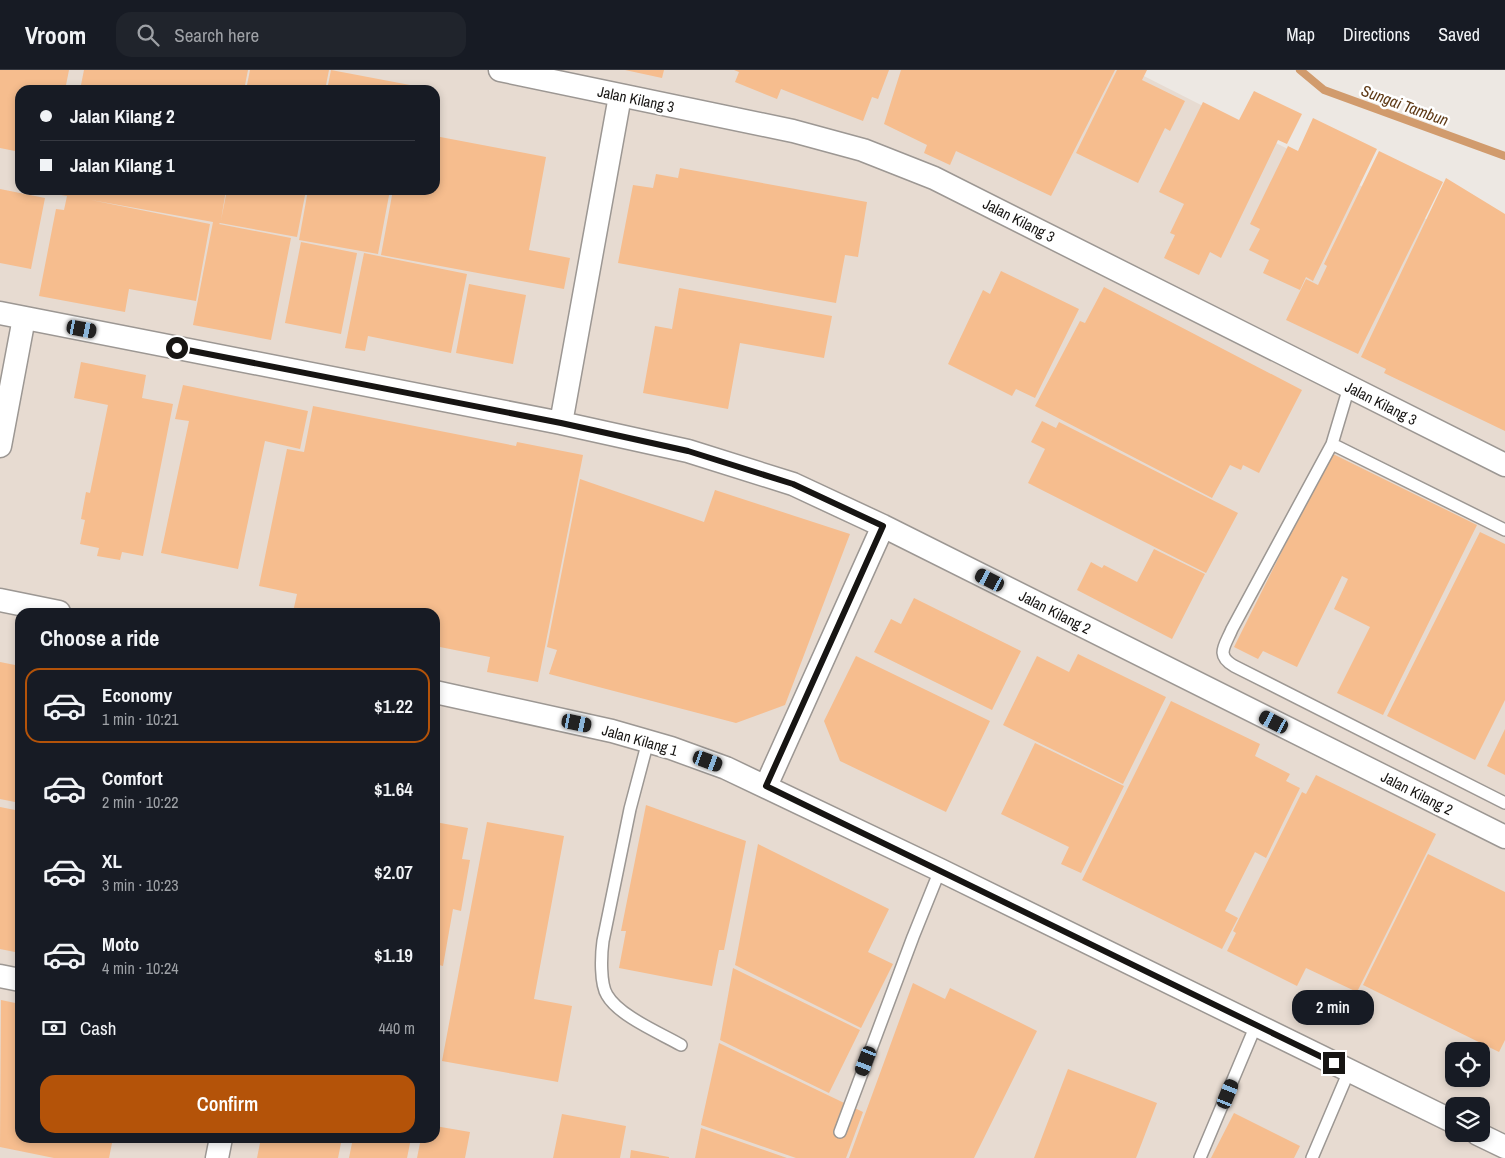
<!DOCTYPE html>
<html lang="en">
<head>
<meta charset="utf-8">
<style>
	:root { --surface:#171b24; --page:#20242c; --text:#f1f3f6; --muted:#9ea1a6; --line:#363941; --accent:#b45309 }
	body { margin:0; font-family:"Archivo Narrow",sans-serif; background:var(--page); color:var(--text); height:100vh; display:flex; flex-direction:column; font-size:19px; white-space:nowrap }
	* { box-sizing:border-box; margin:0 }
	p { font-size:16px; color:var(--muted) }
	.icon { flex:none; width:28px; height:28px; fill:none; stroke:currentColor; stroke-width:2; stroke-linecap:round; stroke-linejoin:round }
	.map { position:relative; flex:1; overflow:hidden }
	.panel { position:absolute; left:15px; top:538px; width:425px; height:535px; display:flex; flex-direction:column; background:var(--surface); border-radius:15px; box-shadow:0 2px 8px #0003 }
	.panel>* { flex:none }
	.top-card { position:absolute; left:15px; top:15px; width:425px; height:110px; border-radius:15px; box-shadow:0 2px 8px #0003; display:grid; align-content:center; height:110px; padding:0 25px; background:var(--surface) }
	.fabs { position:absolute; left:1445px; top:972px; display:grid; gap:10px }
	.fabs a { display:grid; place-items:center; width:45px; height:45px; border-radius:10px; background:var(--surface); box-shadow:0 2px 8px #0003; font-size:25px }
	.end { position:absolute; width:22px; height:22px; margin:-11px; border:6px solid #171513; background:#fff; box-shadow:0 0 0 2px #fff }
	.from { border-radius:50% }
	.bubble { position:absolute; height:35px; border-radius:15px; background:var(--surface); box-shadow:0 2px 8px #0003; font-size:16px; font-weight:600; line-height:35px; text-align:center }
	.car { position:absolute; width:15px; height:30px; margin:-15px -8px; border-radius:6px; box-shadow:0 0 4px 1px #0007; background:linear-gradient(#222 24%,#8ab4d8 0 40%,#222 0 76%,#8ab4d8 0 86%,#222 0) }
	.top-card b { display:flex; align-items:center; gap:18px; height:48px; font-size:19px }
	.top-card b+b { border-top:1px solid var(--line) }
	.top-card i { width:12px; height:12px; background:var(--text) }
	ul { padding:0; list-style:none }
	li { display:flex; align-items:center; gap:15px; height:75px; margin:0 10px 8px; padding:0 15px; border:2px solid transparent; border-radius:15px }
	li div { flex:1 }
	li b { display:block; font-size:19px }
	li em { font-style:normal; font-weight:600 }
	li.current { border-color:var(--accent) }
	li>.icon { width:45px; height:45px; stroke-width:1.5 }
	h2 { padding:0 25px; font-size:22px; line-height:60px }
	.pay { display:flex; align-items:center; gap:12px; height:55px; padding:0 25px; font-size:19px }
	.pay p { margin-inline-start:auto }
	.cta { display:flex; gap:10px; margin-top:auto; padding:10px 25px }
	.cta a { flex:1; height:58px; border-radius:15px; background:var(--accent); color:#fff; font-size:20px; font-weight:600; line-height:58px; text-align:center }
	header { display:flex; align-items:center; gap:30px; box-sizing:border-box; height:70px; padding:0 25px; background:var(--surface); border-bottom:1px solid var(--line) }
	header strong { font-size:24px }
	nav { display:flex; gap:28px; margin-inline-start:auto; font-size:18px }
	.search { width:350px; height:45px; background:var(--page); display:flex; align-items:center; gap:12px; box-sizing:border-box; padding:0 18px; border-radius:15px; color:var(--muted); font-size:19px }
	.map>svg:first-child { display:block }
</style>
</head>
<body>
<header>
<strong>Vroom</strong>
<div class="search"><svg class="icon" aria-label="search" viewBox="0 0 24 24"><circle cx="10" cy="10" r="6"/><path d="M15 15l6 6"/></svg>Search here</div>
<nav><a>Map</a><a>Directions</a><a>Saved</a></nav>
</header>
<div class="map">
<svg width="1505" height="1088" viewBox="0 0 1505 1088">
	<rect width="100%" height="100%" fill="#ede8e3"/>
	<path fill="#e7dbd1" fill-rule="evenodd" d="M0,0H1132L1505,189V1088H0ZM20,20H435V120H20ZM20,542H435V1068H20ZM1454,981H1481V1009H1454ZM1454,1036H1481V1064H1454Z"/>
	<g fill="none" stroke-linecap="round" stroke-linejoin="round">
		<path stroke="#d19b6d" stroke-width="8" d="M1300,0L1324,20L1505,86"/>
	</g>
	<path fill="#f6bd8e" d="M0,0H69L65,20H20V82L0,78Z
		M84,0H248L244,20H80Z
		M250,0H329L325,20H246Z
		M331,0L410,15L409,20H327Z
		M625,0H664L662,8Z
		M734,0H889L878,29L872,27L863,51L781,19L777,29L735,12L739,2Z
		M901,0H1115L1051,126L956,81L950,95L924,83L927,75L884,54Z
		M1117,0H1147L1142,10L1185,31L1170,61L1165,58L1138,113L1076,83Z
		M1254,21L1302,44L1287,74L1278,70L1221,188L1210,182L1199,205L1164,188L1175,165L1170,163L1184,134L1159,122L1203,32L1239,50Z
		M1313,48L1377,79L1313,211L1306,207L1300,220L1263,203L1269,190L1249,180L1260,159L1250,154L1288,76L1298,81Z
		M435,66L546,87L529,180L570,188L564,219L381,185L393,120H435Z
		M1379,81L1443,112L1358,284L1286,250L1306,209L1318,215L1327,196L1324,194Z
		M680,98L867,132L858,187L845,185L836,233L618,193L633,115L653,118L656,104L678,108Z
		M1446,108L1505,144V361L1384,303L1386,299L1361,287Z
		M0,119L45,128L31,199L0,193Z
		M61,120H226L221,150L227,120H306L297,167L220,153L219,154L291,168L271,270L193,255L213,152L91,130L210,154L196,231L129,219L125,242L39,226L56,139L64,140L67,126L61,125Z
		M308,120H390L378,184L299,170Z
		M301,172L357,183L341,264L285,253Z
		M364,183L467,204L451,283L368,266L365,281L345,278Z
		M1001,201L1079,239L1035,328L1016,319L1012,326L948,294L983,220L990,224Z
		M469,214L526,225L513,294L456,283Z
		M1104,217L1302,320L1259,403L1243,395L1241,400L1230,395L1212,428L1035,336L1080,251L1085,253Z
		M679,218L832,246L824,288L740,273L728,339L643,323L655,256L672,259Z
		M81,292L146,305L142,328L173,334L143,486L122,482L120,490L97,486L99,478L80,474L85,450L81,449L86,422L90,423L108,335L74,328Z
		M183,315L308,341L300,379L265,371L238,499L161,483L189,351L175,349Z
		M313,336L516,376L517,372L583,385L538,612L487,602L490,587L435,576V542H293L297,524L259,516L287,379L304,382Z
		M1042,351L1056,358L1059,352L1238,443L1206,503L1028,413L1045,379L1031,372Z
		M1331,383L1477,455L1383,645L1337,623L1370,557L1334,539L1348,509L1342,506L1297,597L1263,581L1258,589L1234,577Z
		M580,409L704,452L715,420L850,464L785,635L736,653L549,604L557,580L547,577Z
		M1480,462L1505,474V630L1475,690L1387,646Z
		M1154,479L1205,504L1172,569L1077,520L1091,492L1102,498L1104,495L1137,512Z
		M914,528L1021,581L992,640L874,582L891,549L901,554Z
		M1078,584L1166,627L1123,714L1003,655L1037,586L1069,602Z
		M856,586L990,651L946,742L840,691L824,651Z
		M0,592L20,596V733L0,729Z
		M1171,631L1260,674L1255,686L1290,704L1286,711L1300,718L1266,788L1255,782L1225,841L1238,848L1222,879L1082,810Z
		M1505,659V705L1487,696Z
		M1035,673L1124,716L1081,803L1061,794L1069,777L1001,744Z
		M1316,705L1436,764L1357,922L1306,898L1297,916L1227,881L1236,863L1233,861L1302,722L1306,724Z
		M646,735L746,771L724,880H719L712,916L619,898L626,861H621Z
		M0,737L20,741V883L0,879Z
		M435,752L468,758L462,789L470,790L461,841L453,839L443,896L435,894Z
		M487,752L564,766L534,929L572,936L558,1012L442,991Z
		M758,774L889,839L868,882L893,894L861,958L735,895Z
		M1428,784L1505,822V970L1499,982L1363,915Z
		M733,898L860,960L829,1023L720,970Z
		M913,913L945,929L950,918L1037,961L974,1088H849Z
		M1,930L20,934V1068H113L109,1088H54L0,1077Z
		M719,973L863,1042L846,1088H796L701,1055Z
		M1068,999L1157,1033L1136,1088H1034Z
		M1234,1043L1300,1076L1294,1088H1211Z
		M562,1044L626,1056L620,1088H553Z
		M435,1056L470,1062L465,1088H417L421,1068H435Z
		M701,1058L787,1088H695Z
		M261,1068H342L338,1088H257Z
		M353,1068H411L407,1088H349Z
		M631,1080L669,1087V1088H630Z"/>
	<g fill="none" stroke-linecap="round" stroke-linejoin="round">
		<g stroke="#9c9793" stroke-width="14">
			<path id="service" d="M1349,317L1332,374L1505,460
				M1332,374L1232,559C1225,576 1215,585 1234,596L1505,733
				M648,671L630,739L603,871C601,885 600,914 607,925C619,946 660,963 681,975
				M840,1062L913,867L940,800
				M1200,1088L1256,955
				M1312,1088L1349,1001"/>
		</g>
		<g stroke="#9c9793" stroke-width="25">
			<path id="minor" d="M500,0L793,61L863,80L934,108L1505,395
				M0,243L561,353L688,381L793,414L883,456L1505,767
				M561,353L620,26
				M0,376L24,248
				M0,530L59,542
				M435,622L612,661L671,678L726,698L940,800L1454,1052
				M766,716L883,456
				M0,906L20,910
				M1478,1064L1505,1077
				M217,1088L221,1068"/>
		</g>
		<use href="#service" stroke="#fff" stroke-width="11"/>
		<use href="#minor" stroke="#fff" stroke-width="22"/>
	</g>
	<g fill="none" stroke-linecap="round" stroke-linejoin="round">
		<path stroke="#171513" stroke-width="6" d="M177,278L561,353L688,381L793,414L883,456L766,716L1334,993"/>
	</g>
	<g text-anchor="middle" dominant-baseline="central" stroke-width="5" stroke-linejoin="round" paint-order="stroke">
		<g font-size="15" fill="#171513" stroke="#fff">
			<text transform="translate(636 29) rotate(12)">Jalan Kilang 3</text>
			<text transform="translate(1019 150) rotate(27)">Jalan Kilang 3</text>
			<text transform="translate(1381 333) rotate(27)">Jalan Kilang 3</text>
			<text transform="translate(1055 542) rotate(27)">Jalan Kilang 2</text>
			<text transform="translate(640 670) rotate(16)">Jalan Kilang 1</text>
			<text transform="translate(1417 723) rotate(27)">Jalan Kilang 2</text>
		</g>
		<g font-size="16" font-style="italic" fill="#5e3915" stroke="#fff">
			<text transform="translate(1405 35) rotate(20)">Sungai Tambun</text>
		</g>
	</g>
</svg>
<div class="fabs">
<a><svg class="icon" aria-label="locate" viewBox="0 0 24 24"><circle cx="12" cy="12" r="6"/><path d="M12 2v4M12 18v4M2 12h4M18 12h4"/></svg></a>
<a><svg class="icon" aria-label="layers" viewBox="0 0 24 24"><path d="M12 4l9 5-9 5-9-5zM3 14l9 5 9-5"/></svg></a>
</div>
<i class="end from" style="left:177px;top:278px"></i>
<i class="end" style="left:1334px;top:993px"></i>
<div class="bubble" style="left:1292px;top:920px;width:82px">2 min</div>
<i class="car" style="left:82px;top:259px;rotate:101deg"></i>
<i class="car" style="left:990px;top:510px;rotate:297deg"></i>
<i class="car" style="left:1274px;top:652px;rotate:297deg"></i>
<i class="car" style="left:577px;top:653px;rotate:102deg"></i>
<i class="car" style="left:708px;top:691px;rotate:110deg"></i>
<i class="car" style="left:866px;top:991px;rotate:201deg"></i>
<i class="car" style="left:1228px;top:1024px;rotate:22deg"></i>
<div class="top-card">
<b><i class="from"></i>Jalan Kilang 2</b>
<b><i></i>Jalan Kilang 1</b>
</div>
<section class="panel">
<h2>Choose a ride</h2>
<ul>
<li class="current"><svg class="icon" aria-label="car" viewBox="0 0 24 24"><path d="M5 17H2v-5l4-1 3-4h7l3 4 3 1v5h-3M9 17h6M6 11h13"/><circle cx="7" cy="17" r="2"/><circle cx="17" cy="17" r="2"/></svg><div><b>Economy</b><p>1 min · 10:21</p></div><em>$1.22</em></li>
<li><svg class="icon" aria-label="car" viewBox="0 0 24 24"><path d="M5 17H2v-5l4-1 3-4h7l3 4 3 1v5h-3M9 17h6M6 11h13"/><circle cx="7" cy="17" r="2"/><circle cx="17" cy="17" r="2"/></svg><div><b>Comfort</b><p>2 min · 10:22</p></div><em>$1.64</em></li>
<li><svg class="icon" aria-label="car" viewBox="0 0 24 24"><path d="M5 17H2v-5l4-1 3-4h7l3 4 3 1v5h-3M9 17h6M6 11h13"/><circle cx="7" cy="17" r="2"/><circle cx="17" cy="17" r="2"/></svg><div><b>XL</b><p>3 min · 10:23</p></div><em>$2.07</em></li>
<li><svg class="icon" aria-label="car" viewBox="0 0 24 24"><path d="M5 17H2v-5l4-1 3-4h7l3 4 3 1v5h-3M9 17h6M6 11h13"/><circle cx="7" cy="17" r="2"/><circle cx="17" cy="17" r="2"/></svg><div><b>Moto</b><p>4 min · 10:24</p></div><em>$1.19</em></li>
</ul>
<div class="pay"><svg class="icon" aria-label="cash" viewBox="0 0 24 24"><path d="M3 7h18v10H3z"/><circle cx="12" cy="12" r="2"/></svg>Cash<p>440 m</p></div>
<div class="cta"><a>Confirm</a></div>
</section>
</div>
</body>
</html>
